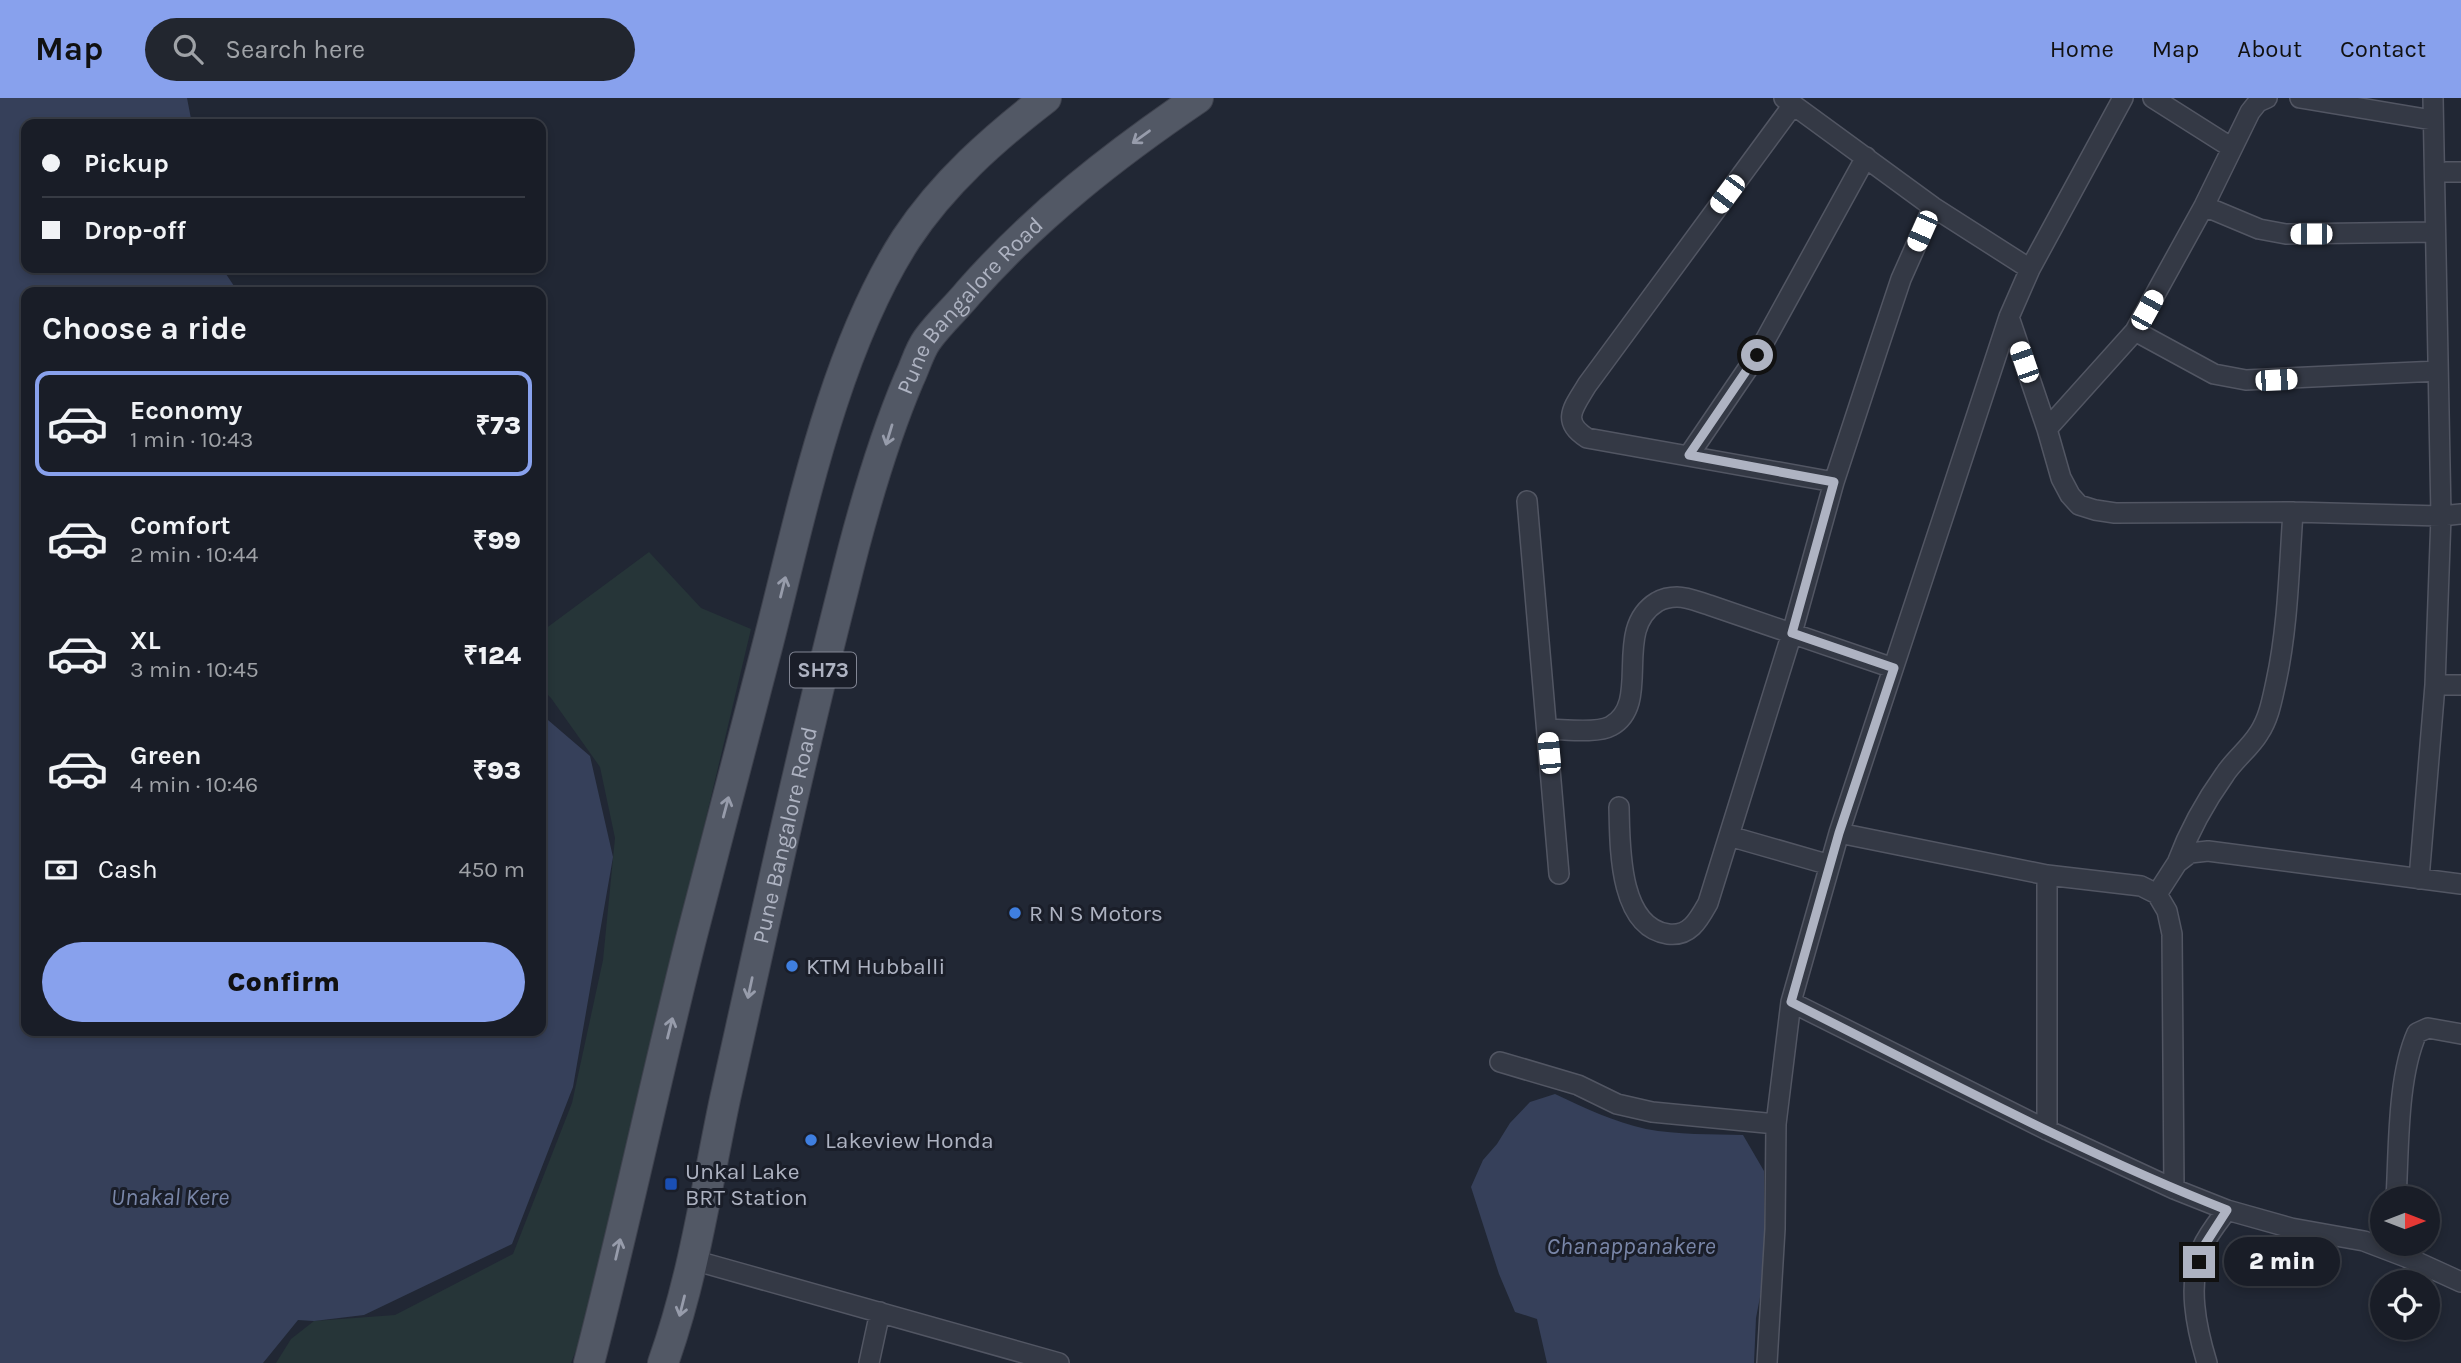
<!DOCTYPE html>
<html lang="en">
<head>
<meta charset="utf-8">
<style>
	:root { --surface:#191d27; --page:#22262f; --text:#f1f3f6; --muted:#9fa2a7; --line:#373b44; --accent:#88a1ed }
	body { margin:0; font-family:Karla,sans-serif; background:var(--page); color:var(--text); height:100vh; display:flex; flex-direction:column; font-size:26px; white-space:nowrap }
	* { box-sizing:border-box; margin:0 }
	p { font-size:23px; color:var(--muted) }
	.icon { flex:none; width:38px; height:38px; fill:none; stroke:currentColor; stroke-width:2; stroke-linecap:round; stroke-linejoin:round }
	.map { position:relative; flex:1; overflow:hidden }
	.sheet { position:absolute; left:21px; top:189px; width:525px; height:749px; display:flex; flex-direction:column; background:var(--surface); border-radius:14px; box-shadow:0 4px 10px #0003,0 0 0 2px var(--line) }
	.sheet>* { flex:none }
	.banner { position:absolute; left:21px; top:21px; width:525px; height:154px; border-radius:14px; box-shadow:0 4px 10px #0003,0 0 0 2px var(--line); display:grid; align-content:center; height:154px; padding:0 21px; background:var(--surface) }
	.needle { width:46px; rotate:90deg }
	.tools { position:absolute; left:2370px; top:1088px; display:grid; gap:14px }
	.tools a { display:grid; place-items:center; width:70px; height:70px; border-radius:50%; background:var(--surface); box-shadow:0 4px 10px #0003,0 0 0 2px var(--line); font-size:35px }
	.end { position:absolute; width:32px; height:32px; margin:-16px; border:9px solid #aeb3c2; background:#111; box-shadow:0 0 0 4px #111 }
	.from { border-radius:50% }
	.bubble { position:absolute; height:49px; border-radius:24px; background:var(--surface); box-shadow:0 4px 10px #0003,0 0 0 2px var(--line); font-size:23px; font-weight:800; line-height:49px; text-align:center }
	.car { position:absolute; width:21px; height:42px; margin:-21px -10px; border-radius:9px; box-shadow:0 0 5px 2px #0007; background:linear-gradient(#fff 24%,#345 0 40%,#fff 0 76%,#345 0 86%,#fff 0) }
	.banner b { display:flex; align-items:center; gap:24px; height:66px; font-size:26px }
	.banner b+b { border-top:2px solid var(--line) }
	.banner i { width:18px; height:18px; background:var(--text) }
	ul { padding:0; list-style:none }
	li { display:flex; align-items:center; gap:21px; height:105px; margin:0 14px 10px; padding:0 7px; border:4px solid transparent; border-radius:14px }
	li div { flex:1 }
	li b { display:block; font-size:26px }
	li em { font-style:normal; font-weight:800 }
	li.on { border-color:var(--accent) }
	li>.icon { width:63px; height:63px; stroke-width:1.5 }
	h2 { padding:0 21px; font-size:32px; line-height:84px }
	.pay { display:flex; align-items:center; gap:18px; height:77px; padding:0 21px; font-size:26px }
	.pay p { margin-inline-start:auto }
	.action { display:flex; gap:14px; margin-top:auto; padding:14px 21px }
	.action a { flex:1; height:80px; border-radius:42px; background:var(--accent); color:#111; font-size:28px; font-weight:800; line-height:80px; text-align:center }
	header { display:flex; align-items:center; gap:42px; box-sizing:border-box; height:98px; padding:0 35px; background:var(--accent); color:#111 }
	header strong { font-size:33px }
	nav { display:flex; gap:38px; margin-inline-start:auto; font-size:24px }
	.search { width:490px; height:63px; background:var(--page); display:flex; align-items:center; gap:18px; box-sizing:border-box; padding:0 24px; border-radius:38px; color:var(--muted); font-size:26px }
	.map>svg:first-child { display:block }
</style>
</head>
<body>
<header>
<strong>Map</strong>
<div class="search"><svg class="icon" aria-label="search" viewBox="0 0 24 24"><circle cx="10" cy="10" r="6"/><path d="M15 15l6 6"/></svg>Search here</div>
<nav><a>Home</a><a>Map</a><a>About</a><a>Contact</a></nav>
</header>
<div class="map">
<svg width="2461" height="1265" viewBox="0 0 2461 1265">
	<rect width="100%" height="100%" fill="#212734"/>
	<path fill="#263538" d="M649,454L701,510L751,531L585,1229L571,1265H276L291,1241L314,1223L395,1217L513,1156L572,1005L603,862L615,740L600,669L551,600L541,590V534Z"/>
	<path fill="#36405a" d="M0,0H187L192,26H26V170H222L238,194H26V933H541V616L590,658L613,759L573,989L512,1146L364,1217L314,1223L298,1222L263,1265H0Z
		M1555,996C1585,1010 1614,1024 1646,1031C1678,1037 1711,1036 1743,1037L1764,1073V1178L1756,1220L1754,1265H1547L1537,1221L1515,1214L1499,1176L1471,1089L1483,1062L1497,1046L1510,1025L1530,1004Z"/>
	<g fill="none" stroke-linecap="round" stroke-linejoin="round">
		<g stroke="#525663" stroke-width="22">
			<path id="minor" d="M1784,0L1933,109L2030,171
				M2153,0L2232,50
				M2300,0L2432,22
				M1793,7L1587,287C1574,309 1560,323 1587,340L1834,384
				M2446,74H2461
				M2204,108L2259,131L2286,136L2435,134
				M2009,219L2047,331L2061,380L2070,397L2079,407L2095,412L2115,415L2293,414L2441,418L2461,416
				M2135,233L2214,276L2246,282L2438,273
				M2047,331L2135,233L2204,108L2250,14L2258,4L2267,0
				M1689,357L1757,257L1866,59
				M1527,403L1559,776
				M2435,587H2461
				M1547,631C1563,631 1597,636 1611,628C1653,605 1611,532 1657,504C1664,500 1669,499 1677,499C1688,499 1699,504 1709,507L1893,570
				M1619,709C1620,746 1618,829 1668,836C1690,839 1699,821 1708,805L1792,535L1834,384L1878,250L1901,181L1933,109
				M1839,735L2047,777L2141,788L2157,796L2167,813L2172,836L2174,1091
				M1729,738L1830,767
				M2177,765C2189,733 2205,704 2225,676C2235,661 2250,650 2259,635C2269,620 2272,602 2276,584C2288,529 2289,471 2293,414
				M2047,777V1032
				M2419,781L2435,587L2441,418L2433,0
				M2157,796L2177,765L2190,755L2208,753L2461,786
				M1791,904L2047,1032L2174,1091L2227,1112L2291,1130L2364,1143L2406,1159L2461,1184
				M1500,964L1578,987L1617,1006L1652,1014L1776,1026
				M2396,1101C2399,1052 2397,979 2417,935L2428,930L2461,936
				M693,1162L1059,1265
				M869,1265L880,1214
				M1767,1265L1775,1131L1776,1026L1791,904L1839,735L2009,219L2030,171L2123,0
				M2207,1265C2196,1229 2187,1186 2202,1150C2208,1136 2218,1124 2227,1112"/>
		</g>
		<g stroke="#3e424e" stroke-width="32">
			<g id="primary">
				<path d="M589,1265C626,1123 656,979 692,837C716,743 741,650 765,557C800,423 831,258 906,141C943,85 994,40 1046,0"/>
				<path id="s1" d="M663,1265C694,1178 706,1091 725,1001C763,831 800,661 843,492C860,422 881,347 909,281C915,269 919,253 927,242C939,225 956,210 969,194C1036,118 1114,57 1198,0"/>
			</g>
		</g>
		<use href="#minor" stroke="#343945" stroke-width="19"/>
		<use href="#primary" stroke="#525865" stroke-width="30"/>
	</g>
	<defs><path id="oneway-shaft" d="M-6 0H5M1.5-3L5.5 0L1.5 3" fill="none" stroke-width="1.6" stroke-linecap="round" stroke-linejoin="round" transform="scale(1.75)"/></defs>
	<g stroke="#979cab">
		<use href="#oneway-shaft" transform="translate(1141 39) rotate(144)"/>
		<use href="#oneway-shaft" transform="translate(889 337) rotate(107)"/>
		<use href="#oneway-shaft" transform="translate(783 489) rotate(-76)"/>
		<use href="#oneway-shaft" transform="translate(726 709) rotate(-75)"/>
		<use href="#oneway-shaft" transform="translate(750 890) rotate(102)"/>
		<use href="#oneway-shaft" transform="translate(670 930) rotate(-76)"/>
		<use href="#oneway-shaft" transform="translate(618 1151) rotate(-77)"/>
		<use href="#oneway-shaft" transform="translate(682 1208) rotate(104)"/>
	</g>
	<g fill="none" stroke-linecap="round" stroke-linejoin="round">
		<path stroke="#aeb3c2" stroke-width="9" d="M1757,257L1689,357L1834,384L1792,535L1894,570L1839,735L1791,904C1935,976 2077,1053 2227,1112L2202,1151L2199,1164"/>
	</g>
	<g fill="#3f7fe0" stroke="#1a1e29" stroke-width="2.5">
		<circle cx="1015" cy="815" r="7"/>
		<circle cx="792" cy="868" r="7"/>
		<circle cx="811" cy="1042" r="7"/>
	</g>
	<rect fill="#1a4fb4" stroke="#1a1e29" stroke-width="2.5" x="664" y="1079" width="14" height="14" rx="3.5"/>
	<g text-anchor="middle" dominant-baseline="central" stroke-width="6" stroke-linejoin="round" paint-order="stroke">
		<rect fill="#1a1e29" stroke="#828694" stroke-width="2" x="790" y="554.5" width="66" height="35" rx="5"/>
		<g font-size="21" font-weight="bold" fill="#aeb3c2">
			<text x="823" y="572">SH73</text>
		</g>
		<g font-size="23" fill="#aeb3c2" stroke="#1a1e29">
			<text stroke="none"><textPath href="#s1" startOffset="1111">Pune Bangalore Road</textPath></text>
			<text stroke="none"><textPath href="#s1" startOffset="542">Pune Bangalore Road</textPath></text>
		</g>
		<g font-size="23" fill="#aeb3c2" stroke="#1a1e29" text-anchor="start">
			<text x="1029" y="815">R N S Motors</text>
			<text x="806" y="868">KTM Hubballi</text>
			<text x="825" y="1042">Lakeview Honda</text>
			<text x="685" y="1073">Unkal Lake<tspan x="685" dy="26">BRT Station</tspan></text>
		</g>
		<g font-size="24" font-style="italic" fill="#7986a8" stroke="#1a1e29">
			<text x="170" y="1099">Unakal Kere</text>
			<text x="1631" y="1148">Chanappanakere</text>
		</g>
	</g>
</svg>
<div class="tools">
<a><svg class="needle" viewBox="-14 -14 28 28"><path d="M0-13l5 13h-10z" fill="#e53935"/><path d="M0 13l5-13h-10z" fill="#9fa2a7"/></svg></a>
<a><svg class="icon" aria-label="locate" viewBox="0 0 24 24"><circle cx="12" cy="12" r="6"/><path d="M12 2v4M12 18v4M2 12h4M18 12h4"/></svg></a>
</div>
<i class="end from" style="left:1757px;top:257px"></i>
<i class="end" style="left:2199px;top:1164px"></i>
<div class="bubble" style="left:2224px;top:1139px;width:116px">2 min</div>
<i class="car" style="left:1727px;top:96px;rotate:217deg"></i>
<i class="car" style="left:1922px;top:133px;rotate:204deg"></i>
<i class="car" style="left:2311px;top:136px;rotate:270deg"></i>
<i class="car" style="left:2147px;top:212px;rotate:29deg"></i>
<i class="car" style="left:2024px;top:264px;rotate:341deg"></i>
<i class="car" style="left:2276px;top:282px;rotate:87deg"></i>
<i class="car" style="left:1549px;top:655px;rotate:355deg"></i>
<div class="banner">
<b><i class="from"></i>Pickup</b>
<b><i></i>Drop-off</b>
</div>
<section class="sheet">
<h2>Choose a ride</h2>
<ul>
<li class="on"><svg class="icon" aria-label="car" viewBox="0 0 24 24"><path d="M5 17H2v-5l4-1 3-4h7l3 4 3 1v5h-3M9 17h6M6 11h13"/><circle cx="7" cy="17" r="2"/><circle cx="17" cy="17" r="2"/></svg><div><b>Economy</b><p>1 min · 10:43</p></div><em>₹73</em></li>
<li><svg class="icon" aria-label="car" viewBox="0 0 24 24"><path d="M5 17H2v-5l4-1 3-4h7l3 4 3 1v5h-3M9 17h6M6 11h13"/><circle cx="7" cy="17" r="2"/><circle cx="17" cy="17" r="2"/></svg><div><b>Comfort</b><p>2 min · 10:44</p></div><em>₹99</em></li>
<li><svg class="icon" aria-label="car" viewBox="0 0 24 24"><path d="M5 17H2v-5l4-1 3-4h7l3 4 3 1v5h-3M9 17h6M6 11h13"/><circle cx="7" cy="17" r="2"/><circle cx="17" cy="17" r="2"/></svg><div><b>XL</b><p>3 min · 10:45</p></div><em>₹124</em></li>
<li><svg class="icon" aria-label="car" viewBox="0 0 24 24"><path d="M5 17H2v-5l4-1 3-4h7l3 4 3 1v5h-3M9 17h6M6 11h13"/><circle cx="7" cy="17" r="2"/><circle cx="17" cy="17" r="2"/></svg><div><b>Green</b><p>4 min · 10:46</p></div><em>₹93</em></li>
</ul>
<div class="pay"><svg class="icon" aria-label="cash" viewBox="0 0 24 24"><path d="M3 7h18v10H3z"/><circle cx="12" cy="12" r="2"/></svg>Cash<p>450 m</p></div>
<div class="action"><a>Confirm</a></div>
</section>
</div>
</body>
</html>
